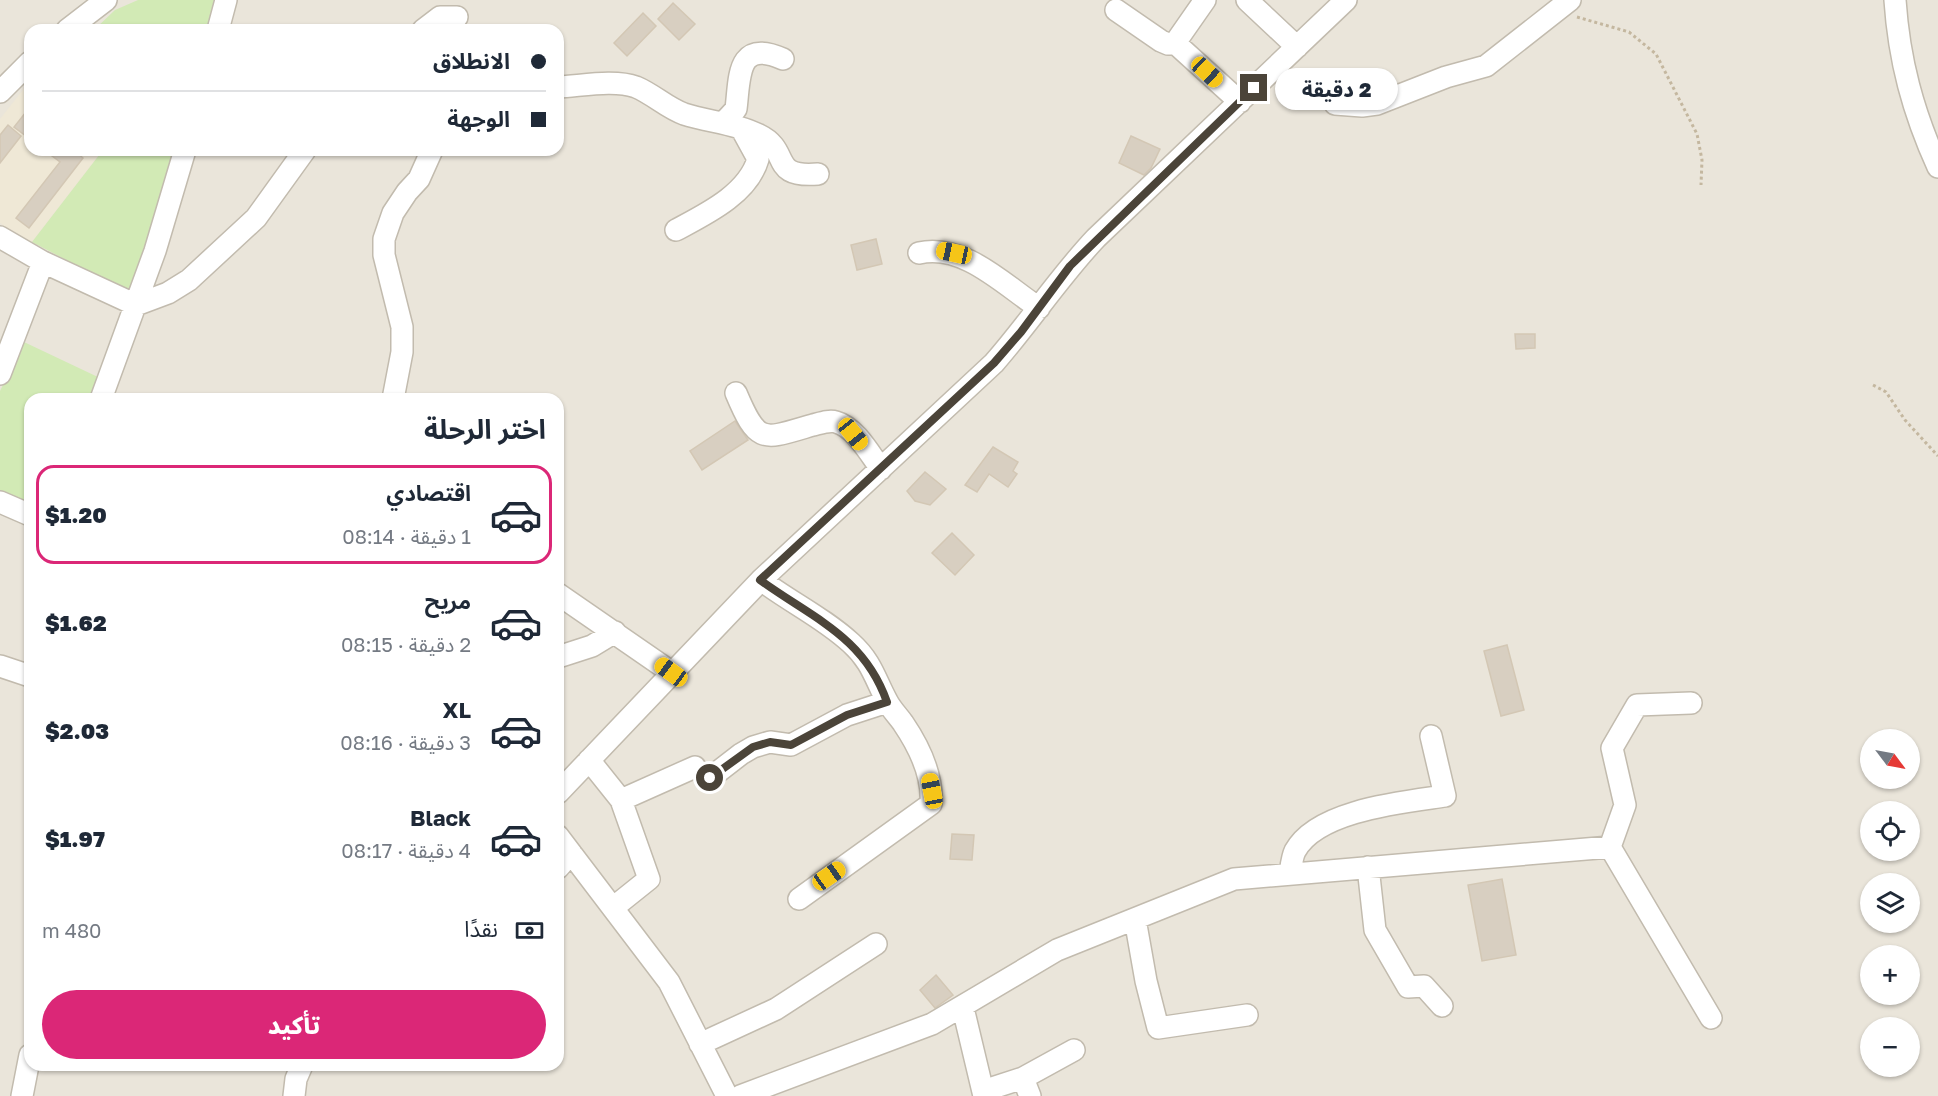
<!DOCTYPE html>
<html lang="ar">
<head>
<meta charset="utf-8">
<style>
	:root { --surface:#fff; --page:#f6f6f7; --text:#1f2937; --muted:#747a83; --line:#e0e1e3; --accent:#db2777 }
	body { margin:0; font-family:"Golos Text","Noto Sans Arabic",sans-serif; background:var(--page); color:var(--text); direction:rtl; height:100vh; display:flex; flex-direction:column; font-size:22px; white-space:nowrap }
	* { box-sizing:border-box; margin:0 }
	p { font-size:20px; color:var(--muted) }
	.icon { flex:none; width:33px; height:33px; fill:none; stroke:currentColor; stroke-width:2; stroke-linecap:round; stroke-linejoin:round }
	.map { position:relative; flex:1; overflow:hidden; direction:ltr }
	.sheet { position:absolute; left:24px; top:393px; width:540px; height:678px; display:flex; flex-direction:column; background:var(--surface); border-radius:18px; box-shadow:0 2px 4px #0004; direction:rtl }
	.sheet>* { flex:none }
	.hud { position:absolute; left:24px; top:24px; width:540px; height:132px; border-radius:18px; box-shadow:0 2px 4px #0004; direction:rtl; display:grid; align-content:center; height:132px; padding:0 18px; background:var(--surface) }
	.needle { width:39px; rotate:122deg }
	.fabs { position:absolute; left:1860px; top:729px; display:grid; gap:12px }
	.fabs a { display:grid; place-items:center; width:60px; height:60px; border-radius:50%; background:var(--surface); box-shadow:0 2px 4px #0004; font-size:30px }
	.end { position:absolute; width:27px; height:27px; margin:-14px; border:8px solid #4b4439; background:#fff; box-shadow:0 0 0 3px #fff }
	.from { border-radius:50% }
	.bubble { position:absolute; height:42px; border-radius:21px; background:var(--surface); box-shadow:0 2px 4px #0004; font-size:20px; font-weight:800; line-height:42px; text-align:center; direction:rtl }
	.car { position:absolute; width:18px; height:36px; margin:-18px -9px; border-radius:8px; box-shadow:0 0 4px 2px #0007; background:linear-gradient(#f5c518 24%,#345 0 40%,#f5c518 0 76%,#345 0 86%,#f5c518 0) }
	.hud b { display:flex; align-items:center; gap:21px; height:57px; font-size:22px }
	.hud b+b { border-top:2px solid var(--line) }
	.hud i { width:15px; height:15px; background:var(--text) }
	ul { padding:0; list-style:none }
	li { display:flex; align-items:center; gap:18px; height:99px; margin:0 12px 9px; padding:0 6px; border:3px solid transparent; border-radius:18px }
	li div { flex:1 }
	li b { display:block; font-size:22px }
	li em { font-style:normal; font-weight:800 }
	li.selected { border-color:var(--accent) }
	li>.icon { width:54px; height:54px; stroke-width:1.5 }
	h2 { padding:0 18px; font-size:27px; line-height:72px }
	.pay { display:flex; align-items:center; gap:15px; height:66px; padding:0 18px; font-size:22px }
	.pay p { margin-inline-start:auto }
	.primary-button { display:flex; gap:12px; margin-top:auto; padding:12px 18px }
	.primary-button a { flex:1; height:69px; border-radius:36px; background:var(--accent); color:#fff; font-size:24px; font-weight:800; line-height:69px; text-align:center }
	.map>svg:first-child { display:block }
</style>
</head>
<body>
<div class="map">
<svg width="1938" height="1096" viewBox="0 0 1938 1096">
	<rect width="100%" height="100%" fill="#f6f3ec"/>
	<path fill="#eae5da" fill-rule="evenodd" d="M0,0H1938V1096H0ZM30,30H558V150H30ZM30,399H558V1065H30ZM1870,740H1910V778H1870ZM1870,812H1910V850H1870ZM1870,884H1910V922H1870ZM1870,956H1910V994H1870ZM1870,1028H1910V1066H1870Z"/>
	<path fill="#efe8d6" d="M26,86L30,88V150H103L29,246L0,223V119Z"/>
	<path fill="#d2eab5" d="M138,0H214L206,30H94L115,10Z
		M103,150H175L156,221L129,293L32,242Z
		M24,342L100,378L93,399H30V504L0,491V391Z"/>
	<path fill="#d8cfc1" stroke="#d3c7b4" stroke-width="1.5" d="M673,3L695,24L679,40L658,19Z
		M643,13L656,26L627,56L614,43Z
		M30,107V139L14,127Z
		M8,125L21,136L0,163V135Z
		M1131,136L1160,149L1151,168L1144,175L1119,163Z
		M44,150H74L83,158L29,228L16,218L60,162Z
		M876,239L882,264L857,270L851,245Z
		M1515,334H1535V348L1516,349Z
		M735,421L748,440L702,470L690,451Z
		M993,447L1018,462L1013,471L1017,474L1008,487L989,474L977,492L965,485Z
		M925,472L946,489L930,505L915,501L907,491Z
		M952,533L974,555L955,575L932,553Z
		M1507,645L1524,710L1501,716L1484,651Z
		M952,834L974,835L972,860L950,859Z
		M1502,879L1516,955L1482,961L1468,885Z
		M936,975L953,995L935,1008L920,990Z"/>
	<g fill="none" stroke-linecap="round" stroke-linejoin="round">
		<g stroke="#c2bbae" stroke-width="24">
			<path id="minor" d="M1247,0L1297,47
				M1895,0C1899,60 1913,112 1938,167
				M1116,10L1161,41L1168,44L1175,43L1240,102
				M67,30L106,0
				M218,30L226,0
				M423,30L440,17H457
				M1175,43L1205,0
				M558,87C581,86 614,79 636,87C653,94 667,108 684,114C709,122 735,123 759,135C792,151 768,178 818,174
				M0,92L30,62
				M1335,104L1362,106L1377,104L1446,77L1486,66L1570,0
				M724,122L736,109C740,78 736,38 783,59
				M676,230C706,214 748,194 758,159L741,128
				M0,237L43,262L136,305L168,293L189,280L256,218L305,150
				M919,253C964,243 1004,285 1039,308
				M0,374L43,262
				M736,393C758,445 762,440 813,425C821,423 829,420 836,422C855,427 870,454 881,469
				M101,399L155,251L185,150
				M393,399L402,352V327L384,255V239L393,213L407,192L419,179L432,150
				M0,502L30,515
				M761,580C790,602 824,618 851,643C872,662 875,679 887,701C891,709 898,716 903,723C920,748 933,775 931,804L799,899
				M558,594L671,672
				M558,657L592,646L615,632
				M0,666L30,676
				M1691,703L1637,705L1612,748L1625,805L1610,847L1711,1018
				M589,760L621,800L649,879L614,907
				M710,778L741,754L753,747L770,742L791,745L847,715L887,702
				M558,793L761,580L994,363C1030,322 1059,277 1096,238L1346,0
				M621,800L695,767
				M558,836L669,982L727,1096
				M1368,867L1375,930L1408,987L1424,986L1442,1006
				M558,868L571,853
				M1290,874C1291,867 1292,857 1295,851C1317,810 1404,802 1445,796L1431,736
				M1135,919L1146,981L1158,1028L1247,1015
				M963,1008L984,1096
				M700,1044L776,1009L876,944
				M1023,1078L1074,1050
				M983,1091L1023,1078L1030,1096
				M22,1096L30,1055
				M294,1096L296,1079L302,1065
				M740,1096L932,1024L1057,950L1234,879L1610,847"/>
		</g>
		<path stroke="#c4b79f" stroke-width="3" stroke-dasharray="3 3" stroke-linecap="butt" d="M1577,17L1629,32L1656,54L1697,134L1702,160L1701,185
			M1873,385L1886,392L1905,420L1938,456"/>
		<use href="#minor" stroke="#fff" stroke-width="21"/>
	</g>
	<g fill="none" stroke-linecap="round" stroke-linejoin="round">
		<path stroke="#4b4439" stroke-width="8" d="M710,778L753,747L770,742L791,745L847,715L887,702C864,636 812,618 760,580L994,363L1021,332L1070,266L1254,88"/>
	</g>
</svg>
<div class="fabs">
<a><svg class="needle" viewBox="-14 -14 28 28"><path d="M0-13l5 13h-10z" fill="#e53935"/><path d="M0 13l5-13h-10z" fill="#747a83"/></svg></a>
<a><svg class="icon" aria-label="locate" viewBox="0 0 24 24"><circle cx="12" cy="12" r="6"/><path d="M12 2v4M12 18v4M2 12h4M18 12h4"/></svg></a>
<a><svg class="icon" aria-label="layers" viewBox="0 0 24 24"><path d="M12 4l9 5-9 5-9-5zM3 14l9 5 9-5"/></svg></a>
<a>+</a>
<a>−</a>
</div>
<i class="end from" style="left:710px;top:778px"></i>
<i class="end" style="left:1254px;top:88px"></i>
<div class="bubble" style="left:1275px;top:68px;width:123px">2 دقيقة</div>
<i class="car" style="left:1207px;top:72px;rotate:133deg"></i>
<i class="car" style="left:954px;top:253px;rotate:282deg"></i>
<i class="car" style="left:853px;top:434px;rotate:141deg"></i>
<i class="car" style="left:671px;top:672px;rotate:306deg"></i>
<i class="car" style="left:932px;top:791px;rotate:349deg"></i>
<i class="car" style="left:829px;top:876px;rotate:55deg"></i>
<div class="hud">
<b><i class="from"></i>الانطلاق</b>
<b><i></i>الوجهة</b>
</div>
<section class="sheet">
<h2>اختر الرحلة</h2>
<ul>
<li class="selected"><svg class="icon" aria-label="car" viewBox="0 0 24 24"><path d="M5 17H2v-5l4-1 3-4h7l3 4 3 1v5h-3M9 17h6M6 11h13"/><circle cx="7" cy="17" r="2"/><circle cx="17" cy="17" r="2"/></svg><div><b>اقتصادي</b><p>1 دقيقة · 08:14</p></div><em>$1.20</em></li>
<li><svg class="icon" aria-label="car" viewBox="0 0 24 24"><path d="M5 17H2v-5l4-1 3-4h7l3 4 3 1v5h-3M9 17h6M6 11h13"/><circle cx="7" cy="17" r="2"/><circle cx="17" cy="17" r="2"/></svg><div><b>مريح</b><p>2 دقيقة · 08:15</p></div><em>$1.62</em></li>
<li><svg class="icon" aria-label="car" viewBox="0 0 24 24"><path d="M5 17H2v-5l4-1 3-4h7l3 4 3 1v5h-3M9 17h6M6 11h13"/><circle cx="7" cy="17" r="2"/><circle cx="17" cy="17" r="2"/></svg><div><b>XL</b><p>3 دقيقة · 08:16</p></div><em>$2.03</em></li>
<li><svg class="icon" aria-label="car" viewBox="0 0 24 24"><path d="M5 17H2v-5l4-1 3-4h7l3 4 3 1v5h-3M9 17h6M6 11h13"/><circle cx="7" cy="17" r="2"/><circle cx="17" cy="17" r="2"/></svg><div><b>Black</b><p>4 دقيقة · 08:17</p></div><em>$1.97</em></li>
</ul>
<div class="pay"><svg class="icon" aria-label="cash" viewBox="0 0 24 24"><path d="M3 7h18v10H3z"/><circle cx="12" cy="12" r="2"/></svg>نقدًا<p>480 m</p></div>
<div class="primary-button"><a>تأكيد</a></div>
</section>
</div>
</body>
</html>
